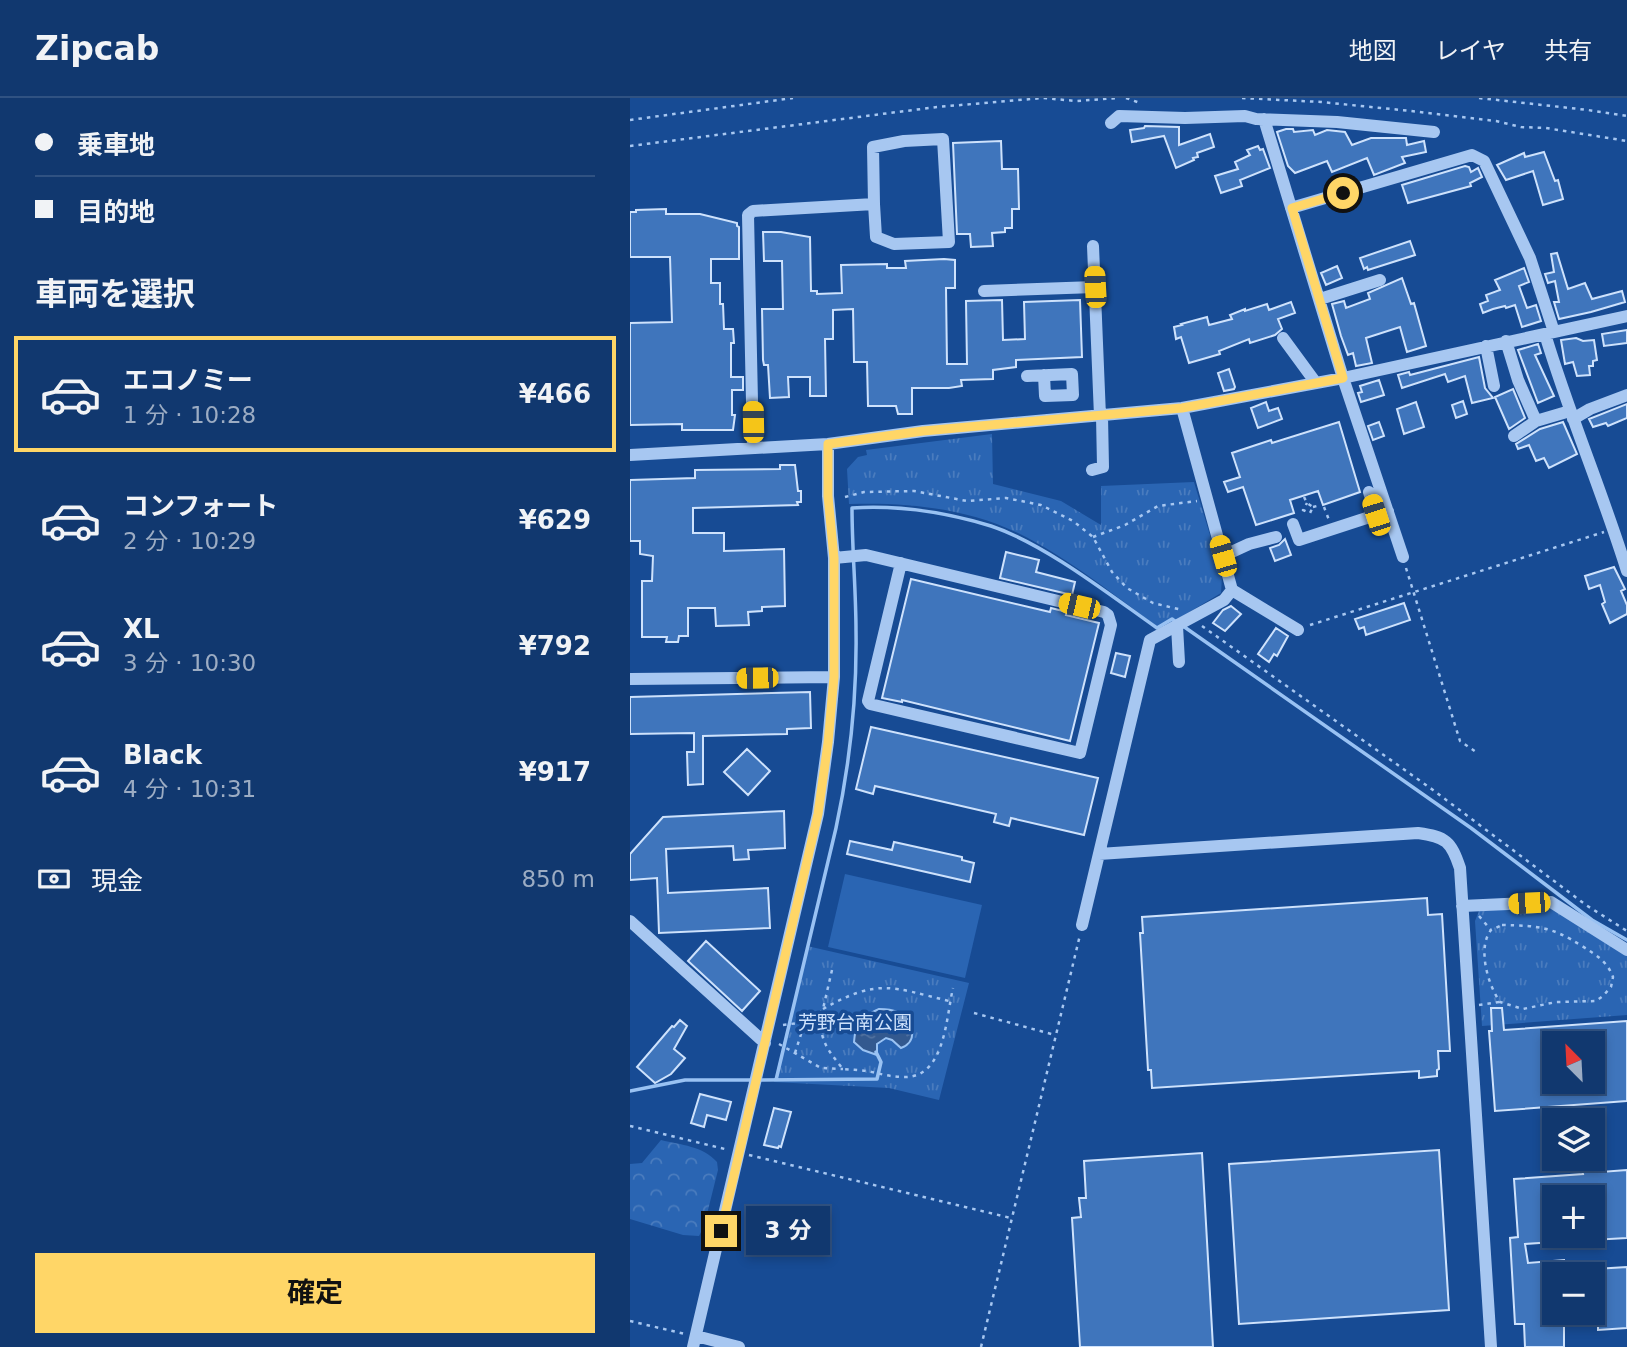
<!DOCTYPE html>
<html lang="ja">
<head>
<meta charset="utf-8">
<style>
	:root { --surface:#11386f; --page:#1a3f74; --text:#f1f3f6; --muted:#9cacc3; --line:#305282; --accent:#ffd667 }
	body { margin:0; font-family:"DejaVu Sans","Noto Sans JP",sans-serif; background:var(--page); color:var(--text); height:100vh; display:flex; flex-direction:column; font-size:26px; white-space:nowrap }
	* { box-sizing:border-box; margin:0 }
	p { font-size:23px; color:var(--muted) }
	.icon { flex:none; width:38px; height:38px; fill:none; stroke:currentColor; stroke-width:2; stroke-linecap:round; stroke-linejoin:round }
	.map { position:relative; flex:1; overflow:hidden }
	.sheet { display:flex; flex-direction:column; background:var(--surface); width:630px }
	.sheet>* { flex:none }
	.guide { display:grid; align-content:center; height:154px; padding:0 35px; background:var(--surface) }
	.needle { width:46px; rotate:336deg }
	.controls { position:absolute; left:912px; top:933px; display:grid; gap:14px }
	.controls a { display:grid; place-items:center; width:63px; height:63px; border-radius:0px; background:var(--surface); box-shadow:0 4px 10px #0003,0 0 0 2px var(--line); font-size:35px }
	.end { position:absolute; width:32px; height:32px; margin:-16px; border:9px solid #ffd667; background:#111; box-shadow:0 0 0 4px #111 }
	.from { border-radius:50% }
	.bubble { position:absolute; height:49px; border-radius:0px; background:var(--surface); box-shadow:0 4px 10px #0003,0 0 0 2px var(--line); font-size:23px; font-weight:700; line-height:49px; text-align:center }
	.car { position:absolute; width:21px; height:42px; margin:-21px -10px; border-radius:9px; box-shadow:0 0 5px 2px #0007; background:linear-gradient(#f5c518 24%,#345 0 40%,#f5c518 0 76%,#345 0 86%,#f5c518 0) }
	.guide b { display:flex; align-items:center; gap:24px; height:66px; font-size:26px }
	.guide b+b { border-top:2px solid var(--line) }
	.guide i { width:18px; height:18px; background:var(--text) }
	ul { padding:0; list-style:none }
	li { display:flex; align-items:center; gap:21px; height:116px; margin:0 14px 10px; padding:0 21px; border:4px solid transparent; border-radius:0px }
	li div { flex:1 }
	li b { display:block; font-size:26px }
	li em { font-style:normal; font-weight:700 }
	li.current { border-color:var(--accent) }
	li>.icon { width:63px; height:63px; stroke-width:1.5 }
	h2 { padding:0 35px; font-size:32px; line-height:84px }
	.pay { display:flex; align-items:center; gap:18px; height:77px; padding:0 35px; font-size:26px }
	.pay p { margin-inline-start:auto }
	.action { display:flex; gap:14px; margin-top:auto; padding:14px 35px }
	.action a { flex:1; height:80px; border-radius:0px; background:var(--accent); color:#111; font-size:28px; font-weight:700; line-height:80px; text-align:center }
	header { display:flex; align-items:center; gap:42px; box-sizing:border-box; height:98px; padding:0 35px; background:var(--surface); border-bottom:2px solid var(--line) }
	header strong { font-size:33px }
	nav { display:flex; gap:38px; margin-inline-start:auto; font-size:24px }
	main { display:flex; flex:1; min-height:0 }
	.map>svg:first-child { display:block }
</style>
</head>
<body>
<header>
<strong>Zipcab</strong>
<nav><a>地図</a><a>レイヤ</a><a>共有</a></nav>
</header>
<main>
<section class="sheet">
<div class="guide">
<b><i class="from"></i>乗車地</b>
<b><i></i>目的地</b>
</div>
<h2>車両を選択</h2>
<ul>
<li class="current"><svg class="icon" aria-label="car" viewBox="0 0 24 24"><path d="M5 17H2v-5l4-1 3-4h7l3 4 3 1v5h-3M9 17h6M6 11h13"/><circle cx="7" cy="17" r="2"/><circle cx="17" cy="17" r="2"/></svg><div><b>エコノミー</b><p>1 分 · 10:28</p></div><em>¥466</em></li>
<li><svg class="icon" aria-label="car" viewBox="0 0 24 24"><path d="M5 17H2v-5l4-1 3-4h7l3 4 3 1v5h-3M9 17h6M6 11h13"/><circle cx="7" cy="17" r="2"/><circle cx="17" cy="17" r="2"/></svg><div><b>コンフォート</b><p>2 分 · 10:29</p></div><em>¥629</em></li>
<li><svg class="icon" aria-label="car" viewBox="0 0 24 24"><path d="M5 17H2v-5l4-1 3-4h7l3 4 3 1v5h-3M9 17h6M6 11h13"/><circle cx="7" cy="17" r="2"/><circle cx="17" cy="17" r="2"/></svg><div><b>XL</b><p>3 分 · 10:30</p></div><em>¥792</em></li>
<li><svg class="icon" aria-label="car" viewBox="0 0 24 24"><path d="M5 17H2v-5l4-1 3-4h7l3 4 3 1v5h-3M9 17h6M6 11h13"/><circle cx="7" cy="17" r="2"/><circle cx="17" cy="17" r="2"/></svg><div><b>Black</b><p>4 分 · 10:31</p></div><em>¥917</em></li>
</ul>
<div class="pay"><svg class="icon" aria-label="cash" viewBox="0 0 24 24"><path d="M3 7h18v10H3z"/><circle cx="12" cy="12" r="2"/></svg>現金<p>850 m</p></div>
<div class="action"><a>確定</a></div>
</section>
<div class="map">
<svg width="997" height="1249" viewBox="0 0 997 1249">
	<defs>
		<pattern id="forest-crowns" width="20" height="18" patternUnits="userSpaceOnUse" patternTransform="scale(1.75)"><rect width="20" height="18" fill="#2a65b3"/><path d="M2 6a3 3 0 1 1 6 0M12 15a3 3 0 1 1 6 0" fill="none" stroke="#4a7cbe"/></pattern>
		<pattern id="park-tufts" width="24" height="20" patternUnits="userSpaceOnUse" patternTransform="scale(1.75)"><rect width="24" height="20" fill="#2a65b3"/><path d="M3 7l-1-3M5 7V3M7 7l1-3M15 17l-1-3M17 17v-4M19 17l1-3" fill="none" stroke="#4a7cbe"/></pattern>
		<pattern id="water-ripples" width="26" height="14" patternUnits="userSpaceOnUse" patternTransform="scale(1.75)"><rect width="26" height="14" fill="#33598f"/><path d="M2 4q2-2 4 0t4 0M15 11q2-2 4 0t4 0" fill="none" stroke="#5272a0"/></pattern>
	</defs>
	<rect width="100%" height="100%" fill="#174b94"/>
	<path fill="url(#forest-crowns)" d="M31,1042C51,1047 73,1048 87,1064L88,1072L74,1128L69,1138L53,1137L0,1121V1066L12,1065Z"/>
	<path fill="url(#park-tufts)" d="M362,336L363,386L431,403L471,427V388L564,384L592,477L591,495L531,531C485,498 439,460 388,435C336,410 276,404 219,406L217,371L228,359L237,357L236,352Z
		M921,808L997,858V917L852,928L845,823L849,813Z
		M177,848L339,885L309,1002L259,990L144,984Z"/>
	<path fill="#2a65b3" d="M215,776L352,807L335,880L198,849Z"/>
	<path fill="url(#water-ripples)" stroke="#99c2f3" stroke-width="2" d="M249,911C255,911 261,911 267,914C282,922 290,943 271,950L262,942L256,940L247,946V957L233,952L224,944C225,925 233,918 249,911Z"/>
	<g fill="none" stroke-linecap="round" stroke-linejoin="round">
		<path stroke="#99c2f3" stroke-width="3.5" d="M553,528L841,730L962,822L997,842
			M130,982L247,981L251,964L246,954
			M146,982L206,730C220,665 227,599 226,533C226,492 222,451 222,410C270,407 315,414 361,428C415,446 480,497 527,530L542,521L546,524
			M0,993L55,982H122"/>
	</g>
	<path fill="#3f75bc" stroke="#cee2fc" stroke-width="2" fill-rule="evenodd" d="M515,28L549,29V47L580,36L584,49L567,55L568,59L563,60L564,62L546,70L534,38L502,44L500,32L514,30Z
		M656,31H663L664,34L683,32L685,37L697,32L715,34L722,47L741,40H776L777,47L794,43L796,54L772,59L775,65L744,77L737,60L702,74L697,63L665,75L658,68L647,34Z
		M371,43L372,71H388L389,111H382V130H375V134L362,135L363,148L341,149L340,136H327L323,45Z
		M628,48L630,52L633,51L640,70L610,82L612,88L591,95L585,78L608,71L605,64L620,57L617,52Z
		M914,54L925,83L928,82L933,101L913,107L903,73L876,82L867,67L894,55L895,59Z
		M835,68L839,69L841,74L848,70L852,79L840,85L841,88L778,105L772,87Z
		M36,111V116H70L107,125V128L109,129V161H81V185H90V206H93L94,231H103L104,245H101V279H113V292H102V317H105L103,332H52V326L0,327V225L42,224L40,159H0V114H6V112Z
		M133,134H151L180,139L181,193H187V196L212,195L211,167L257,166V170H276L275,163L314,161L325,162V190H316L317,266H337L336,203L372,202L373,242L395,241L394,204L450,202L452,259L386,262V269L363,272V281L331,282L332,288L319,290H282V316H268L266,308H238L237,264H224L223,211L203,212V241H195L196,298H180V279H158L159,299L140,300L138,267H134L133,262L132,211H153L152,163H134Z
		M780,143L785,157L738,172L737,169L734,171L730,160Z
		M927,155L938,191L955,185L962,201L992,193L995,204L961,214L929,221L924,204H929L925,183L918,185L915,176L924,174L921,156Z
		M707,168L712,180L696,187L691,175Z
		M894,170L899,184L889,188L897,210L906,207L911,223L892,229L885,207L876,210L875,208L863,211L853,215L850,206L858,203L856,197L870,192L865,182Z
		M772,180L781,206L784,205L796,248L777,254L770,229L736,240L742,265L726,268L723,255L718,257L711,238L702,206L714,203L716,210L740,201L738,195Z
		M661,204L665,215L648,221L652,231L645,237L620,245L619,241L589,253L590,256L559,265L551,239L546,241L544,229L552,227L551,226L577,219L579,227L602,221L600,217L615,211V213L637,206L639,212Z
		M997,232V245L974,248L972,236Z
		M946,240L953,243L964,242L967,262L963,263V268H959L960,277L947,278L943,264L935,266L931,242Z
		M908,246L911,255L905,257L924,298L908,305L888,252Z
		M849,259L855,290L863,300L842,305L835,278L818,284L815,276L772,290L768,277L779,274L780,277Z
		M599,271L605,289L604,291L594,293L588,275Z
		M749,282L754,297L731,304L728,295L732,294L730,288Z
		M883,291L895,320L879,331L865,299Z
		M833,303L837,316L826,320L822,307Z
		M636,304L639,313L648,310L652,321L628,330L621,310Z
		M786,304L794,329L774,336L767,311Z
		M997,306V320L978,328L976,325L963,329L959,321Z
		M709,324L730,394L693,407L688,393L660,402L664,415L626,427L613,389L598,394L594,384L610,379L602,355L641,342L642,345Z
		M749,324L754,338L743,342L738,328Z
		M933,324L947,356L919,370L914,360L906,363L899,347L888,351L886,346L910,331Z
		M150,367H165L168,393H171V404H167L168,407L63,410V435H94V453L154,451L155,508L132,509V513L118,514L119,527L86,528L85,510H58V538H49L48,544H36L37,539H12V483H22L23,458L10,456V443H0V382L65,380V372L150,371Z
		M655,441L661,457L645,463L640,450L649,447Z
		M376,454L409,462L406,474L445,484L442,497L370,480Z
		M984,469L995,491L991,493L997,507V516L980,525L972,506L975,504L970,487L959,491L955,478Z
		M281,481L420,514L421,510L437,514L436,517L469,525L440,643L272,602V604L252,600Z
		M774,505L780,522L736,537L734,529L729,531L725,521Z
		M601,508L611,516L595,533L583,525L593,512Z
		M646,530L658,538L647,558L644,556L639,564L628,556Z
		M486,555L500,558L495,579L481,575Z
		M180,594L181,630L157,631V636L73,638V686L58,687L57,654H64V635L0,636V599Z
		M241,629L468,680L454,737L381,720L379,728L364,724L366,716L245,688L243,696L226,691Z
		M117,651L140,673L118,697L94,674Z
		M154,713L155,750L118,752L119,761L104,762L103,748L36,751L38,795L138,790L140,830L29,835L27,780L0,782V756L33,719Z
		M220,743L262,752L264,744L332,759V762L344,765L340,784L217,756Z
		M797,800L798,817L812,816L820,953H808L809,971L807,972V978L789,980V973L522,990L521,972H518L510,835H513L512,819Z
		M76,843L130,893L112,913L58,863Z
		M861,910H872L874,932L997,923V1003L865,1013L859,933H862ZM924,945H962V984H924Z
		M50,922L57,928L44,951L55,960L41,976L25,985L7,969L42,928L44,929Z
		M70,996L101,1004L96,1022L77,1017L74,1029L61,1025Z
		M144,1010L161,1014L151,1049L149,1048L148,1050L134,1047Z
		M809,1052L819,1212L609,1226L599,1066Z
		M572,1055L583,1249H450L442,1120L451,1119L449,1100H456L454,1063Z
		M971,1071V1074L997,1072V1140L962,1142V1099H924V1144L895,1146L898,1165L934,1162L935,1176H924V1214H954V1222L934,1224V1249H895L894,1226H885L880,1140L888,1139L884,1081L953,1076L952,1072Z
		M997,1169V1230L968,1232V1221H962L965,1171Z"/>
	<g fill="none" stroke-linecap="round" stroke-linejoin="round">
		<path stroke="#a7c7f1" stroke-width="2.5" stroke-dasharray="3.5 5" stroke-linecap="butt" d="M496,0L510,5
			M612,0L691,4L781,13L866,23L891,29L916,30L997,43
			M849,0L958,12L997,18
			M0,22L163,0
			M0,48L307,9L413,0L446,3L487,0
			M215,399L234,394L284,393L337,403L376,400L411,407L443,423L463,439L482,474L497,490L523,505L552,512
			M674,399L677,405L683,409L680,415L673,412L677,405
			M683,409L691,407
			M694,409L699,422
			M463,439L495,427L528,408L567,403
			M776,470L830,643L846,654
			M680,527L974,434
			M572,528L803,692L956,807L997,833
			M849,818L861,832
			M872,827C909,828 920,828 952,848C966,857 977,863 983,879L981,889L973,898L966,903L926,904L893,911L870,904C858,887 847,850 861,832Z
			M202,872L193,911L188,918C193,945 195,949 213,971C224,972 236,972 246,975C255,977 264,979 274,979C315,980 316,920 323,890
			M849,907L870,904
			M193,911C248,880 261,889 319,903
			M344,915L425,937
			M153,927L183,923
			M149,946L191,970L213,971
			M165,955L172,933L188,918
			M0,1028L99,1052
			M119,1057L381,1120
			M0,1223L55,1236
			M351,1249L450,837"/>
		<path stroke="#a7c7f1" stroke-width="12" d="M634,21L713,280L773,459
			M481,25L489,18L555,20L615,18L626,21L707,24L804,34
			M661,110L842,57L854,63L900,160L924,234
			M463,148L470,318
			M354,193L465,189
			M690,201L750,182
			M915,236C939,316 972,393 997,473
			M653,240L686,285
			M876,243L888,282L906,323L940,313
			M856,248L864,288
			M397,278L442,276L443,297L415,298L414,277
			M943,321L960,311L997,297
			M884,338L906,323
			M123,350L118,117L123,113L244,106L243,49L274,43L313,41L319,144L264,146L246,139L244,106
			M0,357L198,346L293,333L552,310L713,280L997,218
			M462,372L473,369L472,318
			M739,394L746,417
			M663,426L669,442L758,413
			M593,458L619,446L646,439
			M204,460L236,457L474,514L478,517L481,527L450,655L240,606L238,603L271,465
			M602,492L668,532
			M547,528L549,564
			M0,581L204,579
			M469,756L788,735C816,739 821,743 830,770L861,1249
			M832,808L921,804L997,852
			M0,823L135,945
			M452,827L520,542L594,502L602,492L552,310
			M66,1238L109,1249
			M63,1249L188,716L198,644L204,579V460L198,398V346"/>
	</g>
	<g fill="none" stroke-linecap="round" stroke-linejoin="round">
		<path stroke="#ffd667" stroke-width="9" d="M91,1133L188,716L198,645L204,579V460L198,398V346L293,333L552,310L713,280L662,110L713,95"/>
	</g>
	<g text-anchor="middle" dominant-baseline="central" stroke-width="7" stroke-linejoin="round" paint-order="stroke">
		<g font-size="19" fill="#cee2fc" stroke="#174b94">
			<text x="225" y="924">芳野台南公園</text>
		</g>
	</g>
</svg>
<div class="controls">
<a><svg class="needle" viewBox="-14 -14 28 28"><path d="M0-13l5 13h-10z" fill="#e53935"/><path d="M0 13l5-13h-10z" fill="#9cacc3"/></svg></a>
<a><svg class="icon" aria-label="layers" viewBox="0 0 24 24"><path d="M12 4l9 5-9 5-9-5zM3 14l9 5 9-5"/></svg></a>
<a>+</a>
<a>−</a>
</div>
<i class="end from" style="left:713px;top:95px"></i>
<i class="end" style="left:91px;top:1133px"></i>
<div class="bubble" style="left:116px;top:1108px;width:84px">3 分</div>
<i class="car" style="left:465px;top:189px;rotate:357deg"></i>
<i class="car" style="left:123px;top:324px;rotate:359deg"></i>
<i class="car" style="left:746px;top:417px;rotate:342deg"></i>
<i class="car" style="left:593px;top:458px;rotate:344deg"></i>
<i class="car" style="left:449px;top:508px;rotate:283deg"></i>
<i class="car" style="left:127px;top:580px;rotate:269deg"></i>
<i class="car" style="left:899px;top:805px;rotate:267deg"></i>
</div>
</main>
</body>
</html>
